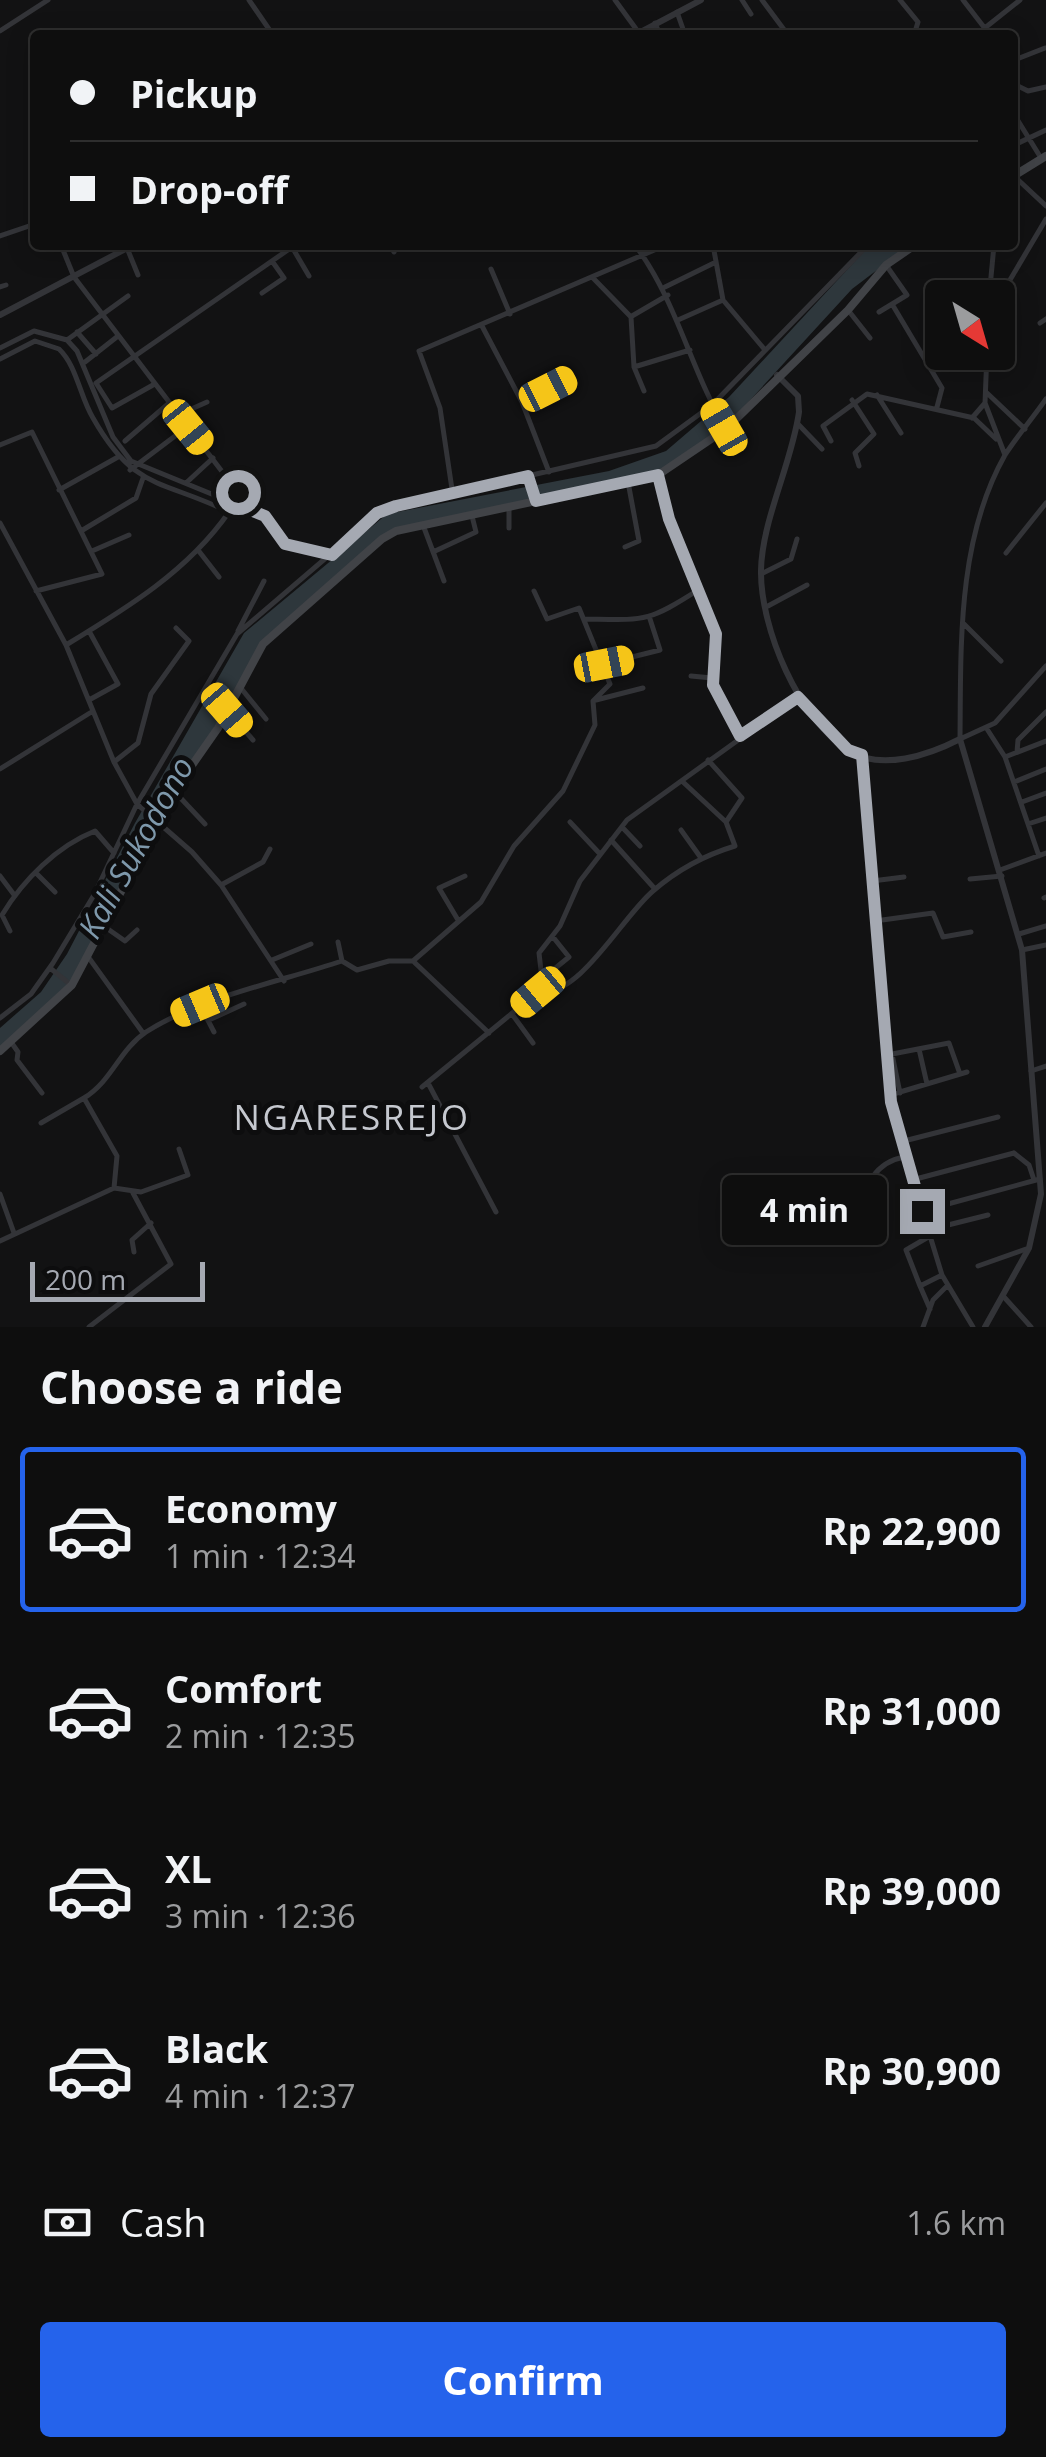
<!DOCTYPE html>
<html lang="en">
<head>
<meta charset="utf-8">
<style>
	:root { --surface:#0e0e0e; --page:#1c1c1c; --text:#f1f3f6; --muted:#9b9c9e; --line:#2e2e2e; --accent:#2563eb }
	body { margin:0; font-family:"Open Sans",sans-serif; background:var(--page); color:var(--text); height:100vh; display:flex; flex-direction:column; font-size:38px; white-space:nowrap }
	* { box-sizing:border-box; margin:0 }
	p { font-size:32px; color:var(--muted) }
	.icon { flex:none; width:55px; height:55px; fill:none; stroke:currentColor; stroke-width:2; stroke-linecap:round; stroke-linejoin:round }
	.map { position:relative; height:1327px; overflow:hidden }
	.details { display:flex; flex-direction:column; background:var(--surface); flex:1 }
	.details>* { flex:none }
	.guide { position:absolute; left:30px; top:30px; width:988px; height:220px; border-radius:10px; box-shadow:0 5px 25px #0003,0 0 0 2px var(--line); display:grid; align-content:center; height:220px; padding:0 40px; background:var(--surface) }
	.needle { width:65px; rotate:143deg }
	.buttons { position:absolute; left:925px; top:280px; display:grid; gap:20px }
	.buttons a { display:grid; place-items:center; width:90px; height:90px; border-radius:10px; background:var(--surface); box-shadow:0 5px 25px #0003,0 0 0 2px var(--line); font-size:50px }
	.scale { position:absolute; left:30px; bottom:25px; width:175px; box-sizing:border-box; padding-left:10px; border:5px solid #a5a9b2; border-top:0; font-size:28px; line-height:35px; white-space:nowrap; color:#a5a9b2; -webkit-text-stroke:8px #0d0d0e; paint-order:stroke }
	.end { position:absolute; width:45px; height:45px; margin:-22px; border:12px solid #a5a9b2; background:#111; box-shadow:0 0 0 5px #111 }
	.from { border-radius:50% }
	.bubble { position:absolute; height:70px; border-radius:10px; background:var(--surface); box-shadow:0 5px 25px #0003,0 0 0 2px var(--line); font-size:32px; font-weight:700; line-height:70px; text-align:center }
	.car { position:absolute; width:30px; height:60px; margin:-30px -15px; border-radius:12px; box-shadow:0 0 8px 2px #0007; background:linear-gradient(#f5c518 24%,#345 0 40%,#f5c518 0 76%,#345 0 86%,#f5c518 0) }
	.guide b { display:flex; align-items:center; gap:35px; height:95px; font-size:38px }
	.guide b+b { border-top:2px solid var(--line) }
	.guide i { width:25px; height:25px; background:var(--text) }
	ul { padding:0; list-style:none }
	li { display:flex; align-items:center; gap:30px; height:165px; margin:0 20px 15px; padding:0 20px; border:5px solid transparent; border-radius:10px }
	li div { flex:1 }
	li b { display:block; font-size:38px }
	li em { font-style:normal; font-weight:700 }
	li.selected { border-color:var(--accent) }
	li>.icon { width:90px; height:90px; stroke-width:1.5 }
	h2 { padding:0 40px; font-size:45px; line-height:120px }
	.pay { display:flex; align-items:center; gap:25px; height:110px; padding:0 40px; font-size:38px }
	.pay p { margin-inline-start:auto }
	.button { display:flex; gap:20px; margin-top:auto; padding:20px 40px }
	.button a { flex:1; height:115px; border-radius:10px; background:var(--accent); color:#fff; font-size:40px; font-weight:700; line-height:115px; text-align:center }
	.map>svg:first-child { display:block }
</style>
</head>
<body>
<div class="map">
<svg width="1046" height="1327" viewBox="0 0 1046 1327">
	<rect width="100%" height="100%" fill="#121213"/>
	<path fill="#2e373c" d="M870,245H910L852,289L730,422L655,474L388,533L260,645L79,971L57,1000L0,1048V1028L41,992L67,954L135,823L244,633L387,514L609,471L666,451L729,397Z"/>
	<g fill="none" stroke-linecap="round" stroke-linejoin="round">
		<path stroke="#333438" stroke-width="5" d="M249,0L273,35
			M615,0L639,33
			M742,0L751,14
			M762,0L788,35
			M900,0L918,22L914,35
			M963,0L990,35
			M677,12L683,29
			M655,23L660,35
			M0,31L48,0
			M976,35L1020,0
			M1012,61L1045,48
			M1012,83L1028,91L1046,87
			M1012,111L1041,158
			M1012,146L1046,130
			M1014,176L1046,206
			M0,236L35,224
			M61,245L74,277L249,507
			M390,245L394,252
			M635,245C677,301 690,369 726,429
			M713,245L723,300L765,350
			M292,247L309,276
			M127,248L138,275
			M491,269L510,314
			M594,279L631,317L634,367L644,391
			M991,283L1007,285L1046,219
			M0,287L6,285
			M665,287L716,262
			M262,293L284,278L272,261
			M989,298L994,245
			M892,304L942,388L937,407
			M848,310L870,338
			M879,312L907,295L886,265
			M632,316L668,295
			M678,320L723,300
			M1040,323L1046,319
			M482,326L522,402L573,377
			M77,332L96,354
			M67,340L128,296
			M0,348L34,331L67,340L77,351L113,437L131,461L263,515L292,548L332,555
			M987,352L985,403L1005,455
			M0,359L35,341L59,349C77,366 80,397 93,418C135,492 162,479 229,512C188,571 127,608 66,645
			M85,362L118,336
			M634,367L690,350
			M153,385L112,408L96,383L295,245
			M987,393L1025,429
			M877,395L901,433
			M1046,399C1033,418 1017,436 1005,455C957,540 961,645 960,739L995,723L1046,666
			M852,400L874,434L855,453L859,466
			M522,402L549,472
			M178,415L207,402
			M972,418L985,403
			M798,424L822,449
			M125,441L168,404
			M831,441L823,426L867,394L974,418L996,439
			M0,445L32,432L102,574L36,591
			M130,470L187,427
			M658,475L669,519L716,634L713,685L740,737
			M528,476L536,501
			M186,483L213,458
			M59,490L118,457
			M453,496L440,408L419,351L666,245
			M0,523L66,645L114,762L137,804L192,852L221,885L284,981
			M423,525L444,581
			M509,528V507
			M81,531L136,498L143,478
			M625,547L639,541L628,482
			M198,550L219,577
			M92,551L129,535
			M433,552L476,532L472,516
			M1006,553L1046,503
			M761,574L791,559L797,539
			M768,606L807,585
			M585,619C644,620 647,623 698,590
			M963,623L1001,661
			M238,631L264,581
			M604,664L660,650L650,619
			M691,676L712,678
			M210,686L232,700
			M240,687L266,719
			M89,700L118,684L89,631
			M596,700L643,688
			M227,710L253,740
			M987,729L1005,757L1039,856
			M1017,752L1018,740L1046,712
			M1005,757L1046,741
			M862,758L893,1115L942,1275L973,1327
			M708,760L742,798L726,822
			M114,762L138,743L151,694L189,641L176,628
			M0,769L93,711
			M1014,782L1046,769
			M174,791L205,824
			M1022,802L1046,793
			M570,822L600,854
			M1028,824L1046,818
			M622,827L640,846
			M681,830L701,858
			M611,840L655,889
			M1000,870L1046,853
			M36,873L55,892
			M0,876L15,896
			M970,879L1002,876
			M872,881L904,877
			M221,885L263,862L270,849
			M1044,898L1046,897
			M458,920L439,888L465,876
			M875,921L933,913L943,937L971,932
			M105,927L125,941L137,930
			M10,931L2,915C23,880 57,846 95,831L114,853
			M1019,934L1046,926
			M1022,950L1046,945
			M89,958L143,1033
			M272,960L311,944
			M342,961L357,970L389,961H413L489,1033
			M413,961L481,902L514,846L563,791L595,725L593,701L610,684L579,608L547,619L534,591
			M50,968L71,985
			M542,979L569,957L553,937
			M539,992C580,997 622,917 653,891C676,871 705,855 735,846L726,822L683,782
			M200,1005L214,1032
			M512,1014L533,1043
			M0,1018L31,994L53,963L94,895L137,804L237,634L382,510L656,446L712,405L868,245
			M209,1020L244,1004
			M11,1042L18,1052L17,1060L42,1093
			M919,1049L927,1084
			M892,1054L900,1093
			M887,1055L949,1043L960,1074
			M1031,1071L1046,1066
			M428,1083L496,1212
			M422,1087L538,992L542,979L539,953L560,926L580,881L627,820L798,697
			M890,1095L967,1072
			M41,1123L84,1098
			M900,1142L998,1117
			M1014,1153L1029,1165L1034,1180
			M912,1180L1014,1153
			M114,1188L141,1192L188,1175L179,1149
			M0,1194L14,1233
			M922,1211L1040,1179
			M928,1230L988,1215
			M930,1236L906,1250L920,1286L942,1275
			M870,1237L852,1228C864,1197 867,1164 904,1157
			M0,1241L114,1188L117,1156L84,1098C112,1081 119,1050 146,1032C201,997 279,982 342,961L338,942
			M134,1252L132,1240L151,1223
			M978,1266L1026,1249
			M920,1286L930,1309
			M1004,1297L1031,1327
			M89,1327L171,1264L133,1193
			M923,1327L933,1300L947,1286"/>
		<path stroke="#333438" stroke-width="6" d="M635,35L701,0
			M0,315L133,245
			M777,375L798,396L799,412C792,463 762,520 761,570C760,628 799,720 849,751C882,771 929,755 960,739L1022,950L1041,1194L1029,1248L985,1327"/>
		<path stroke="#414347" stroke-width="8" d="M1012,177L1046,156
			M0,1051L72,985L174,791L218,728L263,644L382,539L396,531L658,475L726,429L848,310L886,265L915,245"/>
	</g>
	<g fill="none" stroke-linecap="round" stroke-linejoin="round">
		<path stroke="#a5a9b2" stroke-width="12" d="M238,492L250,510L265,516L285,544L332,555L377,513L396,506L528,476L536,501L658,475L669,519L716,634L713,685L740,736L798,697L848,750L862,755L891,1102L922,1211"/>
	</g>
	<g text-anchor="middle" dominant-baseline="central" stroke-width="10" stroke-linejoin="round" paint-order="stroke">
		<g font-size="32" font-style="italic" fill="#7e98ab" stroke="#0d0d0e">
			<text transform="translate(135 847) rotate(-61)">Kali Sukodono</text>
		</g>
		<g font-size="35" letter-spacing="2.5" fill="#c5c8cf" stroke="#0d0d0e">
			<text x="352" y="1116">NGARESREJO</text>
		</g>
	</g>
</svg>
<div class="buttons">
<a><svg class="needle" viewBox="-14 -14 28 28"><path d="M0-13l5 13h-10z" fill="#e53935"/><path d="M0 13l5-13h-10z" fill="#9b9c9e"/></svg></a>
</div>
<div class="scale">200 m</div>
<i class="end from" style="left:238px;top:492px"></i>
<i class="end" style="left:922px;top:1211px"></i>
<div class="bubble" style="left:722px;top:1175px;width:165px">4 min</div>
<i class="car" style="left:548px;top:389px;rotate:63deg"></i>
<i class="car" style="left:188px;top:427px;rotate:141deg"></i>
<i class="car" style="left:724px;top:427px;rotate:330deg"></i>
<i class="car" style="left:604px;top:664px;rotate:79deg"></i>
<i class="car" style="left:227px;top:710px;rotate:139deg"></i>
<i class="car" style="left:538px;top:992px;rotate:230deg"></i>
<i class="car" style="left:200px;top:1005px;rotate:247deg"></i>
<div class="guide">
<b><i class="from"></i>Pickup</b>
<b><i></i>Drop-off</b>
</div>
</div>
<section class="details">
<h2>Choose a ride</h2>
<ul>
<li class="selected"><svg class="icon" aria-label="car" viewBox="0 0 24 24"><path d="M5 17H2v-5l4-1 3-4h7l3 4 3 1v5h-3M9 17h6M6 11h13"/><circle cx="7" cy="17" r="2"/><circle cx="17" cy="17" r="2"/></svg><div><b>Economy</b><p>1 min · 12:34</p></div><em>Rp 22,900</em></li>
<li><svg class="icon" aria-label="car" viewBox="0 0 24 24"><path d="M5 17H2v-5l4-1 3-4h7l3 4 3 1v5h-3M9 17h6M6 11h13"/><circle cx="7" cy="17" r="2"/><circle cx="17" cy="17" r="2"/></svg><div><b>Comfort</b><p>2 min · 12:35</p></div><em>Rp 31,000</em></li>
<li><svg class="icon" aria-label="car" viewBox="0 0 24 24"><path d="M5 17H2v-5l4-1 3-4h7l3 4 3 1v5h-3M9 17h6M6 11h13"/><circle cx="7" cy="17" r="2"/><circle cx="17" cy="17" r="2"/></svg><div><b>XL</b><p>3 min · 12:36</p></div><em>Rp 39,000</em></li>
<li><svg class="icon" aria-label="car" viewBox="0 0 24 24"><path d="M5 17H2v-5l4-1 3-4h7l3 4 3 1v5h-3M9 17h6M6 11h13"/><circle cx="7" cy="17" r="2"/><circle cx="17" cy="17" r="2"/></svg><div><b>Black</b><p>4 min · 12:37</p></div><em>Rp 30,900</em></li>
</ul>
<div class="pay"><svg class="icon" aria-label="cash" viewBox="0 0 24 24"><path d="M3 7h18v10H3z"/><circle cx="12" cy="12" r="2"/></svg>Cash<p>1.6 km</p></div>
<div class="button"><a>Confirm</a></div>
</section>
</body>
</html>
